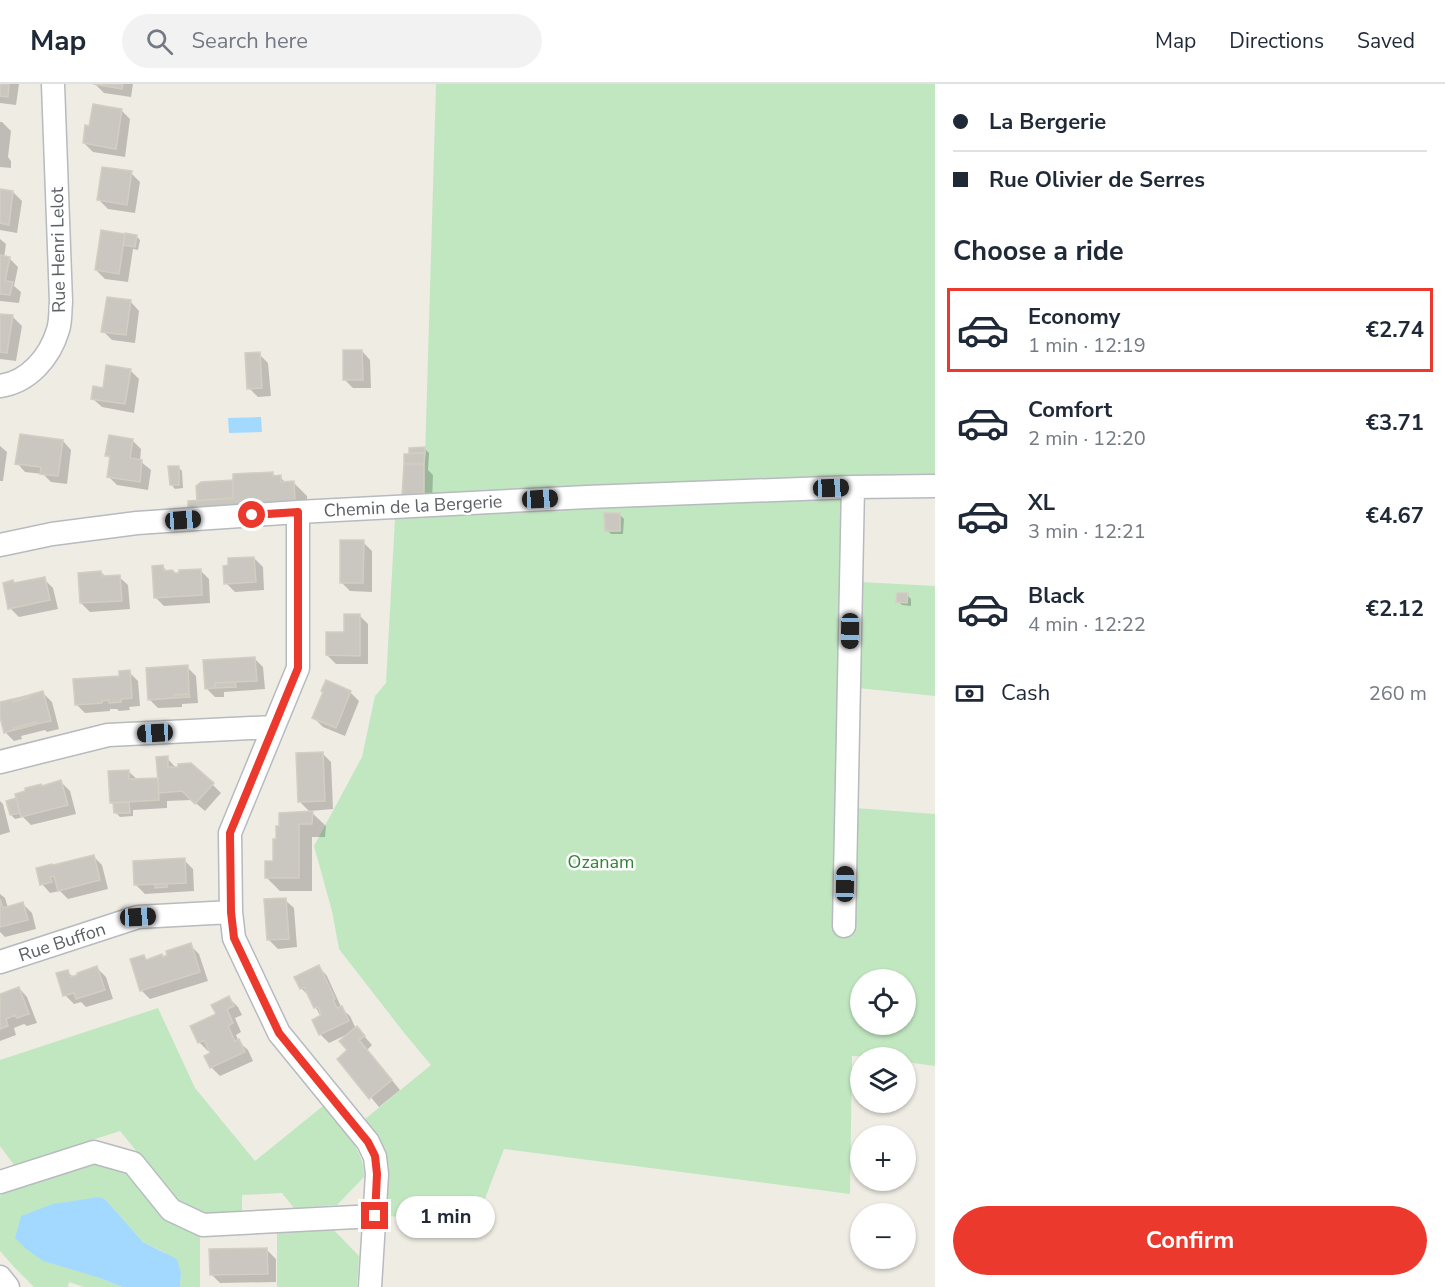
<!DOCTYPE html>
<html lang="en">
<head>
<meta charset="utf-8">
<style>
	:root { --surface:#fff; --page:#f2f2f3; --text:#1f2937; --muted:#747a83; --line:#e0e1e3; --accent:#eb392d }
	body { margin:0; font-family:"Nunito Sans",sans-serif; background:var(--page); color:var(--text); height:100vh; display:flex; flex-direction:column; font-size:22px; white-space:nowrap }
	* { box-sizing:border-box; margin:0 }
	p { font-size:20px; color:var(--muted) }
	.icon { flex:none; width:33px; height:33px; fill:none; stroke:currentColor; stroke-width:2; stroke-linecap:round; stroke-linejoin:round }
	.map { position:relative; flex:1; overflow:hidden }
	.side { display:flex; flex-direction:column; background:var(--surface); width:510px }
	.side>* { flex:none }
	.top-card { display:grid; align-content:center; height:132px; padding:0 18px; background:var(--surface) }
	.controls { position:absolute; left:850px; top:885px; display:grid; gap:12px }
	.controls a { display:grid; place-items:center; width:66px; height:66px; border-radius:50%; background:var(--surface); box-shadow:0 2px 4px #0004; font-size:30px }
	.end { position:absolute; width:27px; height:27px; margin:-14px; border:8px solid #eb392d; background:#fff; box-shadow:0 0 0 3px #fff }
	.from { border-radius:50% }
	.bubble { position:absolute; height:42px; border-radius:21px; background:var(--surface); box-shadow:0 2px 4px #0004; font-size:20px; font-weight:700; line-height:42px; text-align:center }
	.car { position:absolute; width:18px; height:36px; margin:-18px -9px; border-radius:8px; box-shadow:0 0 4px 2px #0007; background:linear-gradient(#222 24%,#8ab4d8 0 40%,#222 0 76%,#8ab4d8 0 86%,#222 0) }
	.top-card b { display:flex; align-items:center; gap:21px; height:57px; font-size:22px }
	.top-card b+b { border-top:2px solid var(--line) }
	.top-card i { width:15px; height:15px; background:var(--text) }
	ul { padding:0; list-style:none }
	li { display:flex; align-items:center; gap:18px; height:84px; margin:0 12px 9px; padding:0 6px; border:3px solid transparent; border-radius:0px }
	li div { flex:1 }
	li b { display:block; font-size:22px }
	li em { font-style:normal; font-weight:700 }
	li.current { border-color:var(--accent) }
	li>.icon { width:54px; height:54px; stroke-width:1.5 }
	h2 { padding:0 18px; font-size:27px; line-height:72px }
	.pay { display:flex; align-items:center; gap:15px; height:66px; padding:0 18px; font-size:22px }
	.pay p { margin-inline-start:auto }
	.button { display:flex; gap:12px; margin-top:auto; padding:12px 18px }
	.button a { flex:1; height:69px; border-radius:36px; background:var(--accent); color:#fff; font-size:24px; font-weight:700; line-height:69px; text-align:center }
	header { display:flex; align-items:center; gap:36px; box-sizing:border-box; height:84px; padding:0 30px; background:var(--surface); border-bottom:2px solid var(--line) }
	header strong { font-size:28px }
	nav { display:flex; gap:33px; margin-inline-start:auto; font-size:21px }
	.search { width:420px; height:54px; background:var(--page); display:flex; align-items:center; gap:15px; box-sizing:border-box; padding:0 21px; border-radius:33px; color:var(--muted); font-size:22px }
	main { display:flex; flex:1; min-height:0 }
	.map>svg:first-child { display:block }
</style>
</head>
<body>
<header>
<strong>Map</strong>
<div class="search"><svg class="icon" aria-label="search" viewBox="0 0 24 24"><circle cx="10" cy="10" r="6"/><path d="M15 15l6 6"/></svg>Search here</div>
<nav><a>Map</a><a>Directions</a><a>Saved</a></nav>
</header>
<main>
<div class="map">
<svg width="935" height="1203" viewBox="0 0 935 1203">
	<rect width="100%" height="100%" fill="#efece4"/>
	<path fill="#c1e7c0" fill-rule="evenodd" d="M436,0H935V412L862,413L861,498L935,502V612L858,604L856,724L935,730V982L906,978V974L852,972L850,1110L504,1065L476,1138L386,1132L389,1083L379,1052L365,1035L431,981L405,950L339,865L332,827L314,762L362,673L375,612L386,599L395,434L424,409ZM861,896H906V940H861Z
		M158,924L195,1004L255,1077L323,1022C340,1043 365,1064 364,1093L337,1121L294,1124L282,1109L242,1111V1127L203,1129L178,1118L120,1047L14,1081L0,1062V976Z
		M94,1079L128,1088L200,1150V1203H180L181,1189L164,1168L143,1158L106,1116L97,1193L122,1203H84L69,1198L68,1203H34L15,1184L0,1167V1113L2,1107Z
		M328,1140L359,1172L357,1203H277V1143Z"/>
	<path fill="#a4d9ff" d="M261,333L262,348L229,349L228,334Z
		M99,1113L106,1116L143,1158L177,1175L181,1189L180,1203H122L97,1193L43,1177L25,1164L15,1154L21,1132L53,1120Z"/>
	<path fill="#0003" d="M0,0H19L16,21L0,19Z
		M95,0H133L131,13L104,9Z
		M121,26L130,35L125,73L93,68L84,59L90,43Z
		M0,38H2L11,47L8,73L11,77V84L0,83Z
		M131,89L140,98L135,129L108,125L99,116Z
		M0,106L13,108L22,117L17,149L0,146Z
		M103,148L136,152L140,156L138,166L133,165L128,198L105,195L96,186Z
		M0,155L6,160L4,174H9L18,183L14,202L21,208L19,219L0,217Z
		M131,218L139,227L135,259L112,256L103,247Z
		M0,231L13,233L22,242L16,277L0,275Z
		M362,267L370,276L371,304H353L344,295Z
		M259,270L268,279L271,312L258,313L249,304Z
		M130,286L139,295L134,329L102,323L93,315Z
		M132,356L141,365L140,377L151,386L148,406L117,401L108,392L111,376L107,371Z
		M63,357L71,366L67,400L51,398L43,390L25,388L17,379Z
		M0,362L7,368L3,397H0Z
		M411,365H425L429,369L428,386L433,391L432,418L412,419L404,410Z
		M178,383L182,387L183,404L175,405L171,400Z
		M272,389L276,393H280L286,399H294L307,412L308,431L198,418L235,398Z
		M620,431L624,435L623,450H611L607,446Z
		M363,458L372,467V508L350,507L341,498Z
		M254,474L263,483L264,506L235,508L226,499Z
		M163,483L168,488L174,490L200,486L209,495L210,519L164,522L155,513Z
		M101,488L106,493H119L128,501L130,525L90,528L81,519Z
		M44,495L53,504L58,525L19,533L10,524L15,501Z
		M907,511L911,515V522L902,521L898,517Z
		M359,531L368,540V580H336L327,571Z
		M254,574L263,583L265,605L224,608V613H215L206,604Z
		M187,583L196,592L198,619L182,620V623L158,624L149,615Z
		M129,588L138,597L140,622L129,623L130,626L119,627L117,625H110V627L85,629L76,620Z
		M350,608L359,617L345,652L323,643L314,634Z
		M43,609L52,618L59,645L47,648L45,646L21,652L22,655L14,657L5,648L0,627V620Z
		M322,669L331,678L333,725L310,727L326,742L325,753H312V807H280L267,794L275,779V757L311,729L300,718Z
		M167,674L176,684L212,700L221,709L205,727L192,716L167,717V724L133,726V732L120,733L116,729L115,722L111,718L128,687L138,696H159Z
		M61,698L70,707L76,730L31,741L23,733L15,735L11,731L8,718L18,715L42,703Z
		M0,717L3,720L10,748L0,751Z
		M93,772L102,781L108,805L68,815L60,807L50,809L42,800L53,783Z
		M184,776L193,785L194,807L145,810L136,801Z
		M0,810L5,814L8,824L23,820L32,829L36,845L5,853L0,848Z
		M285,816L294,824L297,863L278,865L269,856Z
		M190,861L199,870L208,897L150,915L141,906L143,873L148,877L163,874Z
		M319,883L327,892L342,925L350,932L356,945L357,944L372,961L367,966L400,1006L379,1023L339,975L349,966L348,950L329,959L320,950L321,933L310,913L301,904L296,894Z
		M97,884L106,893L113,915L86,923L81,918L74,920L65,911L67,887L73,893Z
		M19,904L27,913L37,939L27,942L24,940L14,944L16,951L0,957V911Z
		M229,914L238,923L242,931L235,934L241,948L236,951L239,958L248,966L253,977L220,992L211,983L206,972L212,970L210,966L208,967L199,958Z
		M267,1166L276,1175V1198L220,1199L211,1190Z"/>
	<path fill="#cac7c1" stroke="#d4cec2" stroke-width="1.5" d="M0,0H9L8,13L0,12Z
		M93,0H123L122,5Z
		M93,20L122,25L116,65L83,59L85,41L89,42Z
		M102,83L132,87L127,121L97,116Z
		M0,105L13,107L9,141L0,139Z
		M101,146L125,150L119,190L95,186Z
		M125,149L137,151L135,163L123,161Z
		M0,171L10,173L5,197L13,198L10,211L0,210Z
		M107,213L131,216L126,251L101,248Z
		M0,230L13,231L7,269L0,268Z
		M343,266H362L363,296H343Z
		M260,268L262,304L247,305L245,269Z
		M106,281L131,285L125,320L91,315L93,302L103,304Z
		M20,350L63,356L58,392L40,390L41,383L15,380Z
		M109,351L133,355L130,374L142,376L140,398L107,393L110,372H105Z
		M425,363V369H409V364Z
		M425,369L424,380H404V370Z
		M404,380H424V409L402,411Z
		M168,382H179V401H170Z
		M273,388V392L281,391V398L294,397L295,418L188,426V417L233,414V390Z
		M233,396V414L197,417L196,402L201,398Z
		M604,429H620V447H605Z
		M340,456H364L363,499H340Z
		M254,473L256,498L224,500L223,482L228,481V474Z
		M163,481L164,487L172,486L175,489H179V486L201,485L202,511L154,514L152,482Z
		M101,487L102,492L120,491L122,517L80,519L78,489Z
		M45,493L50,516L8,525L3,499L13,496L14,499Z
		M897,509H908L907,519L896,518Z
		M344,530H360V572L326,571V548H344Z
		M255,573L257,597L215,599V604L205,605L203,576Z
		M188,581L189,610L174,611V614L148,616L146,584Z
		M130,586L132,614L121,615V618L109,619V616L102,617V619L75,621L73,595L119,592V587Z
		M326,596L351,607L336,644L312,634L323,608L321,607Z
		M235,598L236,603L215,604V599Z
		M43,607L51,637L37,640L36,638L13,644L14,646L4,649L0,633V618L13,615V618L30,613L29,611Z
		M189,610L190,613L174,614V611Z
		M29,611L30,613L13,618V615Z
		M36,638L37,640L14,646L13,644Z
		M323,668L325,717L298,718L296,669Z
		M168,672V683H178V680L191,679L214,699L195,720L182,707L159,709L156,673Z
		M129,686V695L158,694L159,716L110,719L108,687Z
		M61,696L68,721L21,733L15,710L25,707V704L41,700L42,702Z
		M16,714L20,729L10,731L6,717Z
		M129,718L130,729H114L113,719Z
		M313,727L312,740H299V794H265V777H273V755H276V742H279V729Z
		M94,771L100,796L58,807L54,792L50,793L52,798L40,801L36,784L52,780L53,781Z
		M185,774L186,799L134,801L133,777Z
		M155,800H167V803L155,804Z
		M286,814L289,855L267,856L264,815Z
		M0,815L3,824L23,818L28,836L0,843Z
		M191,859L200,888L140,907L130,875L144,871L146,876L162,870L163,873L167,871L166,867Z
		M319,881L335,915L333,916L337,924L342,922L349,937L319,951L312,936L321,931L318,923L314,924L304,903L300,905L294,893Z
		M97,882L105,906L76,915L74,909L63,912L56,889L68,886L70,893L77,891V889Z
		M19,903L29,930L17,934L15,931L6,935L8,942L0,945V910Z
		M229,912L234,922L227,925L233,939L228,942L235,957L239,955L245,968L210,984L204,972L210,969L204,956L198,959L190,942L216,930L211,921Z
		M357,942L365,952L359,956L392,996L369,1015L337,975L347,966L339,957Z
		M267,1164L268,1190L210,1191L209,1165Z"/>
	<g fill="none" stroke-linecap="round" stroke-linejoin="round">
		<g stroke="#b7babe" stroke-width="25">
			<path id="minor" d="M0,302C29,298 50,273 58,246C61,237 60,227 61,218L53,0
				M298,428V584L230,749L231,828L234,854L279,949L368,1058L375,1073L377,1090L370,1203
				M0,461L52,450L137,439L298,428L587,413L853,403L935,402
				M0,678L108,651L273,643
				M844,842L853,403
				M0,878L138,833L231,828
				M0,1098L94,1068L133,1079L171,1126L203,1141L375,1132
				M0,1193L8,1203"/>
		</g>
		<use href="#minor" stroke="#fff" stroke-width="22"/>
	</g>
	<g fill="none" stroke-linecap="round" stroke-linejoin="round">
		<path stroke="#eb392d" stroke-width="8" d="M252,431L298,428V584L230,749L231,828L234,854L279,949L368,1058L375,1072L377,1090L375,1132"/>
	</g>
	<g text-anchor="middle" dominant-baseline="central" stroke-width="5" stroke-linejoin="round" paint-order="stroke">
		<g font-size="18" fill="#5c6065" stroke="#fff">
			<text transform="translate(58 166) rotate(-91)">Rue Henri Lelot</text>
			<text transform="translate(413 422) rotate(-3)">Chemin de la Bergerie</text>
			<text transform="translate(62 858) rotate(-18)">Rue Buffon</text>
		</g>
		<g font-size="18" fill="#338436" stroke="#fff">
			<text x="601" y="778">Ozanam</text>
		</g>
	</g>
</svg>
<div class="controls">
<a><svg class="icon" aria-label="locate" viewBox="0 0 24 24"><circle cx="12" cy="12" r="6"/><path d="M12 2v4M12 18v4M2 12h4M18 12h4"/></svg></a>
<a><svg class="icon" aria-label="layers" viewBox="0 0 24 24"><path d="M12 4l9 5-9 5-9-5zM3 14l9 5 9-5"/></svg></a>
<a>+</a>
<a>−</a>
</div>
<i class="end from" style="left:252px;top:431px"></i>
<i class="end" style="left:375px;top:1132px"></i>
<div class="bubble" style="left:396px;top:1112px;width:99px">1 min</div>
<i class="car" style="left:831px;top:404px;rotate:88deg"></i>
<i class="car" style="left:540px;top:415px;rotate:87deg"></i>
<i class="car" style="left:183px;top:436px;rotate:86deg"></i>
<i class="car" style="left:850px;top:547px;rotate:181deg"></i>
<i class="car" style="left:155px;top:649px;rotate:267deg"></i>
<i class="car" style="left:845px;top:800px;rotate:1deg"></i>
<i class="car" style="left:138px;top:833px;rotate:87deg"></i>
</div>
<section class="side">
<div class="top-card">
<b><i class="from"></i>La Bergerie</b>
<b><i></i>Rue Olivier de Serres</b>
</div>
<h2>Choose a ride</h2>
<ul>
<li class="current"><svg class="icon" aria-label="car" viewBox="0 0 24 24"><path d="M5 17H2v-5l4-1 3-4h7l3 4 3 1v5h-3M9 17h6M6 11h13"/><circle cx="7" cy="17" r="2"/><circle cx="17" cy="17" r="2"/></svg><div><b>Economy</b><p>1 min · 12:19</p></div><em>€2.74</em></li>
<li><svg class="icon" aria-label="car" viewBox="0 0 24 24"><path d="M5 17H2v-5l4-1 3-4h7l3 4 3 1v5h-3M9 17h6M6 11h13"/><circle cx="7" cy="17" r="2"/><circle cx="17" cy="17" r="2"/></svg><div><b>Comfort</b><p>2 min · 12:20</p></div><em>€3.71</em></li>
<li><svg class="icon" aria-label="car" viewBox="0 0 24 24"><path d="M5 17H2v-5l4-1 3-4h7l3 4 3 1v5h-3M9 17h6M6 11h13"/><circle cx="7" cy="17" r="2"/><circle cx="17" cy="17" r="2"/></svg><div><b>XL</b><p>3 min · 12:21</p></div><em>€4.67</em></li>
<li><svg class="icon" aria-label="car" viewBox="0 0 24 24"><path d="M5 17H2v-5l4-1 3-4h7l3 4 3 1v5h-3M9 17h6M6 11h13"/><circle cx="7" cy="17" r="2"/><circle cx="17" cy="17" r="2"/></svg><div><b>Black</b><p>4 min · 12:22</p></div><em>€2.12</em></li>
</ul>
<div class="pay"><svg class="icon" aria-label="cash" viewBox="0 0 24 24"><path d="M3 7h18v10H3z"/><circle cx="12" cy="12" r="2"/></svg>Cash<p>260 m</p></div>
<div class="button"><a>Confirm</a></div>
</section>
</main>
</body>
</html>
